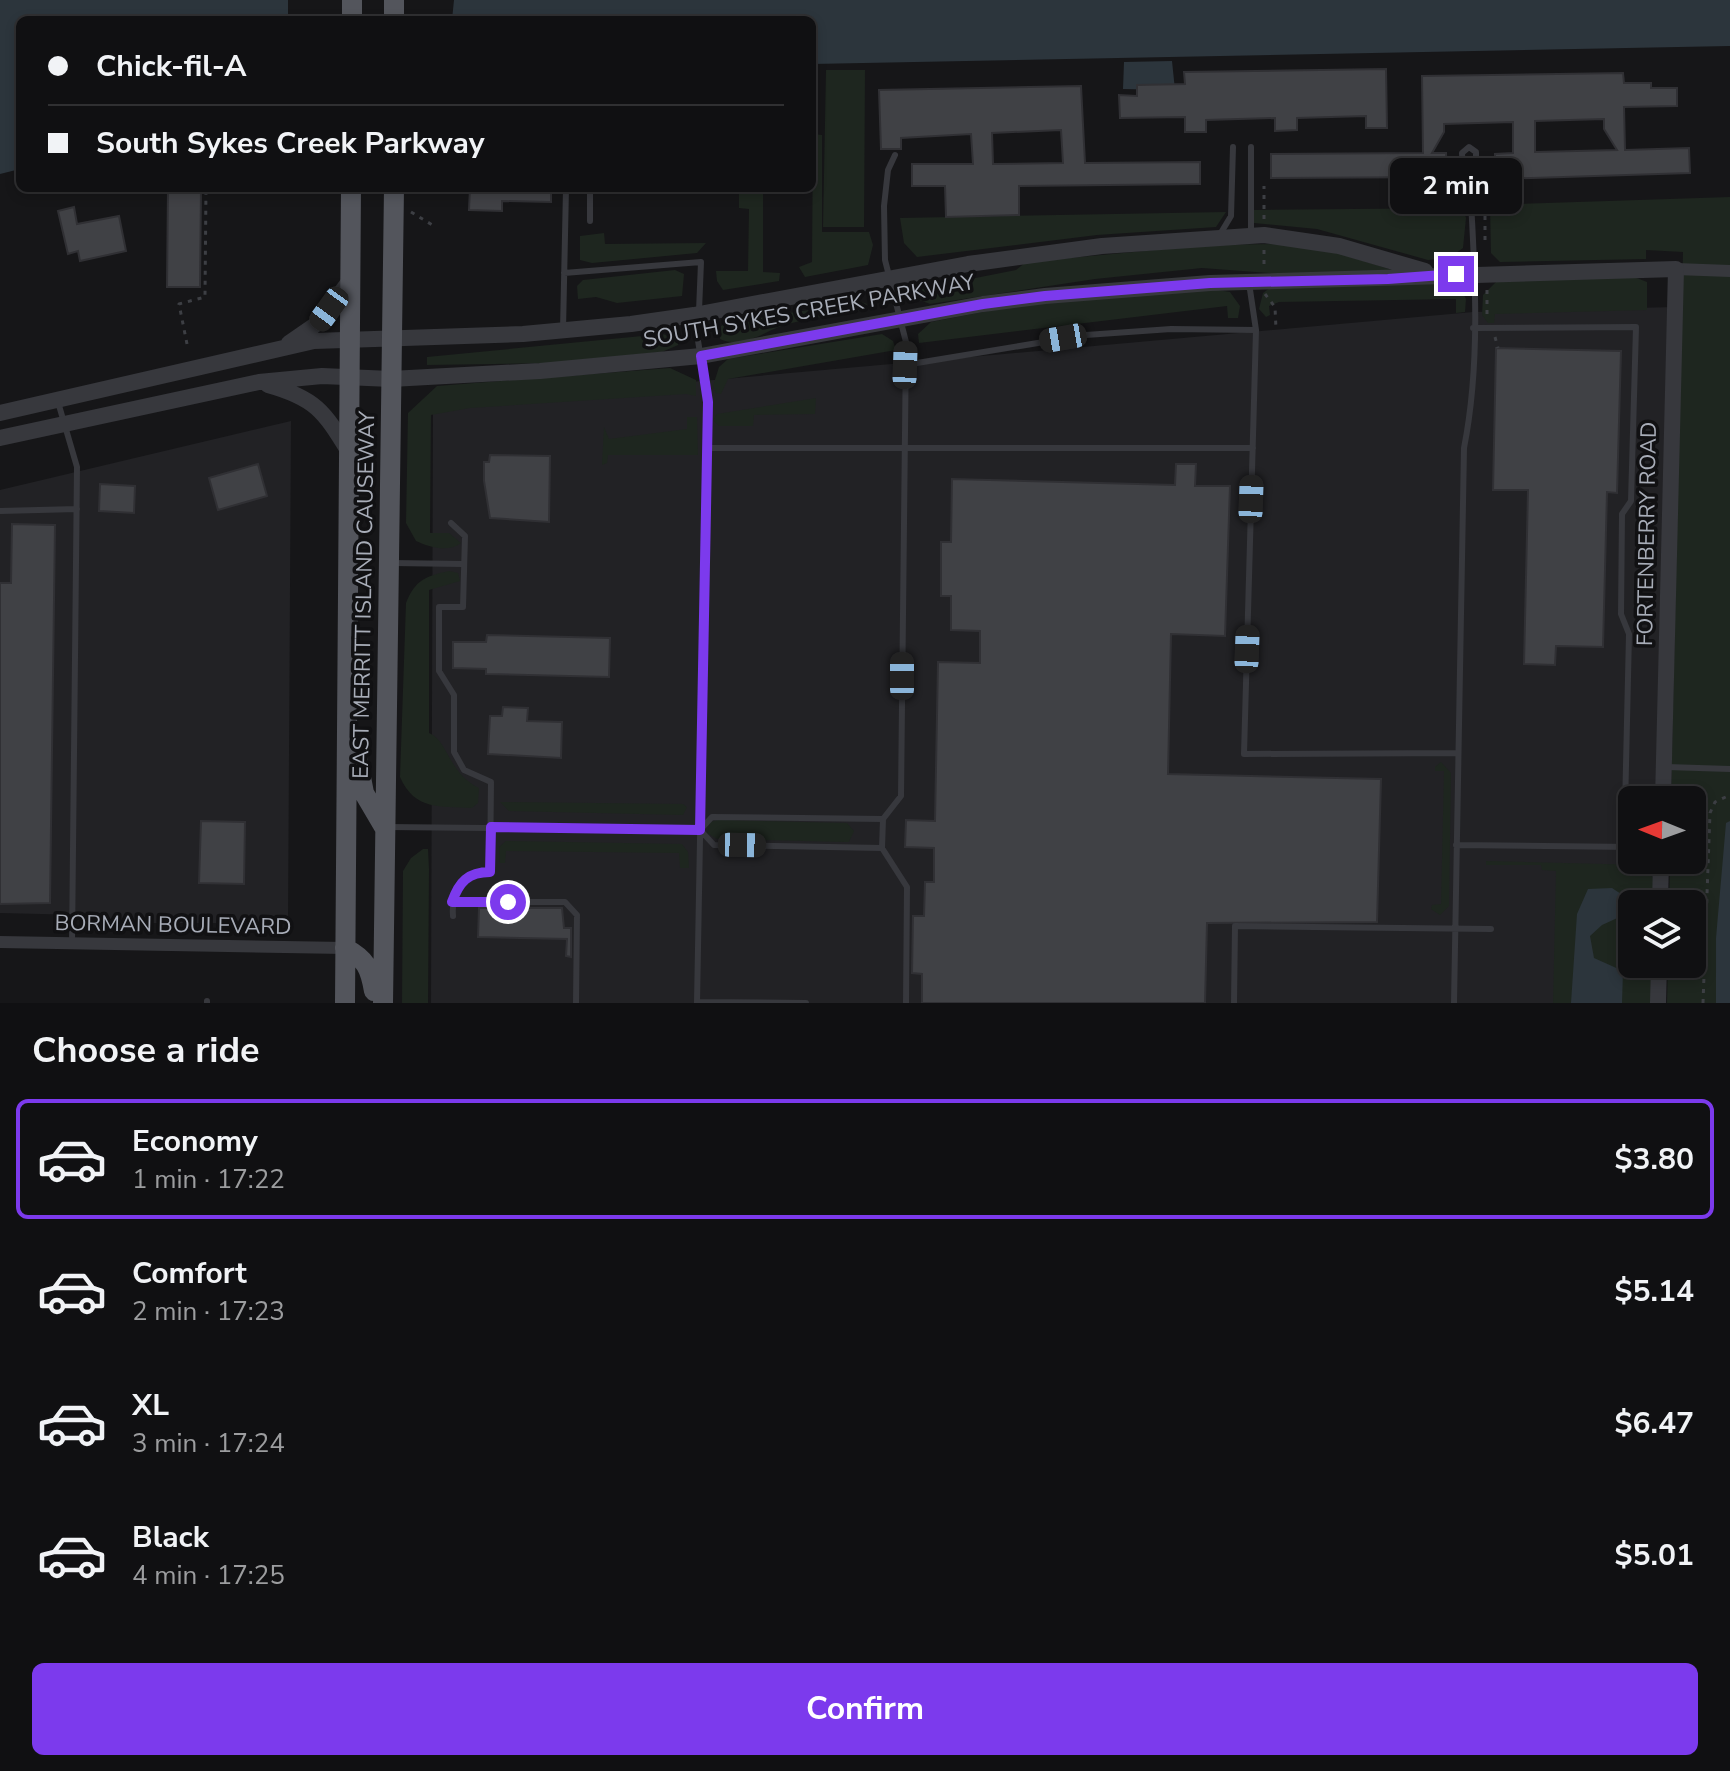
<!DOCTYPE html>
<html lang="en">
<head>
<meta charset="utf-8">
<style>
	:root { --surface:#101012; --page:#19191b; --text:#f1f3f6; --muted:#9c9d9f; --line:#303032; --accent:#7c3aed }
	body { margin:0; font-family:"Nunito Sans",sans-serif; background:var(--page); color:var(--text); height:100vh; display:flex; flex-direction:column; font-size:30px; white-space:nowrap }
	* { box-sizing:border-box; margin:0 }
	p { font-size:26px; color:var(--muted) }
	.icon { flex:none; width:44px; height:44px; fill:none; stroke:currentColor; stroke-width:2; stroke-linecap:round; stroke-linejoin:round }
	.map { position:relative; height:1003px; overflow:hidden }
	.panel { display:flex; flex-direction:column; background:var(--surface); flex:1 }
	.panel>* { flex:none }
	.hud { position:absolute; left:16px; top:16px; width:800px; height:176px; border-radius:12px; box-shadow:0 4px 12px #0003,0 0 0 2px var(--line); display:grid; align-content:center; height:176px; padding:0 32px; background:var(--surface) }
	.needle { width:52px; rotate:271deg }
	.tools { position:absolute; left:1618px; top:786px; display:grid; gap:16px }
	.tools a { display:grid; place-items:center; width:88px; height:88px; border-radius:12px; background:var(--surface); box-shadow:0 4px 12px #0003,0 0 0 2px var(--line); font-size:40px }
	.end { position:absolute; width:36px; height:36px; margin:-18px; border:10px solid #7c3aed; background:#fff; box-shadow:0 0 0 4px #fff }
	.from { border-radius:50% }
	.bubble { position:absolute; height:56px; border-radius:12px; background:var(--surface); box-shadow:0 4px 12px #0003,0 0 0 2px var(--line); font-size:26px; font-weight:700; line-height:56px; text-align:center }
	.car { position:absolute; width:24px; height:48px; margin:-24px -12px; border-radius:10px; box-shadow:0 0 6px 2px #0007; background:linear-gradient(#222 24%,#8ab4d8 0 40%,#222 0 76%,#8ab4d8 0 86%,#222 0) }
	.hud b { display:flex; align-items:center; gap:28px; height:76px; font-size:30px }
	.hud b+b { border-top:2px solid var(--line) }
	.hud i { width:20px; height:20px; background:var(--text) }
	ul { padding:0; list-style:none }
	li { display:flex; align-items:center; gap:24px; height:120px; margin:0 16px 12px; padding:0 16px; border:4px solid transparent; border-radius:12px }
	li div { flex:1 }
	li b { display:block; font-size:30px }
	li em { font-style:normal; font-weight:700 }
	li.active { border-color:var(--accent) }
	li>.icon { width:72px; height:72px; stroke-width:1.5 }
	h2 { padding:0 32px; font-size:36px; line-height:96px }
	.button { display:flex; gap:16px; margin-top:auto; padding:16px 32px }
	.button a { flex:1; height:92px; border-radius:12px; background:var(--accent); color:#fff; font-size:32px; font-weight:700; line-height:92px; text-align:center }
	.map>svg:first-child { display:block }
</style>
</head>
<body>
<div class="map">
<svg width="1730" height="1003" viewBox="0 0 1730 1003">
	<rect width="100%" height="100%" fill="#161618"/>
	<path fill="#222225" d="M1675,307L1663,800H1632V860H1661L1660,904H1632V964L1658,1003H431L433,410L467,402L1473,312Z
		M291,421L288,923H91L82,915L0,913V490Z"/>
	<path fill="#1e261f" d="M826,70H865L864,227H823Z
		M813,134L822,135V232H869L873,245L868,265L805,277L799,267L812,262Z
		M739,188H763V272L780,273L779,281L723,290L717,281L716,271H748L749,209L739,208Z
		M1730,197V1003H1667L1668,964H1692V904H1669L1670,860H1692V800H1671L1683,252L1646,250V259L1500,262L1491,253L1490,205Z
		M1463,208L1466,218L1463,248L1449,258L1428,260L1317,229L1254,223V210Z
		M1226,212L1216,227L1097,235L917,257L904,243L900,218Z
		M604,233L605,244L706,243L697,253L592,263L580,260V236Z
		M1280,244L1341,254L1399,272L1282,274L1202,268L1095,279L930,304L917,299L920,289L1016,270L1026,262L1209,245Z
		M675,270L684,274L682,296L617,303L596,297L578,299L577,286L583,280Z
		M1634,277L1647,282V310L1495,314L1494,323H1488L1482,315L1483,295L1497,281Z
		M1445,282L1460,287L1466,299L1465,312L1456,313V299L1279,302L1269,306L1270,315L1266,317L1259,309L1263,293L1271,287Z
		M1211,289L1230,292L1240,306L1238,318H1228L1227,306L919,343L918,334L931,322L993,310L1100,296Z
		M844,295L867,304L864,310C837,315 807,318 781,326C763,333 741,349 720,339L721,326L728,322L816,309L829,299Z
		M663,334L679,341L678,345L662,352L551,363L427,365V357Z
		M882,334L893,341L896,350L728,379L721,394L716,393L713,386L719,367L728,359Z
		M670,368L696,380V396L686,394L470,408L431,415L430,533H449L461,543C448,553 429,547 416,541L406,523L408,413L437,386Z
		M816,398L815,414L754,415L753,426H719L713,420L717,414Z
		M687,417H697L698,455H608L607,463L602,465L604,427L609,439L687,429Z
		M449,571L458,573L460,581L429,590V733C448,740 448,773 479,788L478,803L472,808C440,806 415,811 400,777L406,603C415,580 426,576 449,571Z
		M1441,762L1451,773L1449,906L1440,915L1431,909L1432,905L1441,904L1444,771H1435V767Z
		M500,802L683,804L687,807L683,815L509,811Z
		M718,820L847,823L854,831L849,842H844L717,839L707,833L710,822Z
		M506,841L682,844L688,852L689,868H680L679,853L506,851L505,863H500L499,847Z
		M423,849H428L429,869L428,1003H402L403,871L411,858Z
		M1486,861L1644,865L1655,881V904H1632V964H1653L1652,1003H1553L1556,871L1542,870L1541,865H1486Z"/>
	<path fill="#2c353c" d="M0,0H288V20H20V169L0,174Z
		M454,0H1730V46L812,64V20H452Z
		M1172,61L1175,90L1123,89L1124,62Z
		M1730,821V1003H1716V938L1726,823Z
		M1612,888L1624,896V915L1602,925L1590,936L1594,958L1623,971L1622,1003H1571L1577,914L1588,889Z"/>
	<path fill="#404145" stroke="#303034" stroke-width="2" fill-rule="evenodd" d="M1386,69L1387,128H1366V116L1297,118V130L1275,131V118L1206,120V132H1185V117L1120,118L1119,95L1137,96V85L1185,84L1184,72Z
		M1623,73L1624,83H1651V88H1677V106L1624,107L1625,150L1689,148L1690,173L1496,179L1495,176L1487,175V164H1495V154L1513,153V122L1444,124V132L1432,153H1446L1447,177L1271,178V154L1423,153L1422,76ZM1604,119V129L1617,150L1535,152V121Z
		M1081,86L1085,163L1200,162V184L1019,186V215L946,217L945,186H912V164H973L971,134L901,138V149H881L879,90ZM1061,130L1063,163L993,164L992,133Z
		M168,188H201L200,287H167Z
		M470,188H551V202L502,201V211L469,210Z
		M74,207L77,224L119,216L126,251L80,261L78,251L68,254L58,211Z
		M1496,348L1621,351L1617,493L1607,492L1603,647L1556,646L1555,665L1524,664L1528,490H1493Z
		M490,455L550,456L549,522L490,518L484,481V462H489Z
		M258,464L267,496L218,510L209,478Z
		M1176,464H1196L1195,486H1230L1225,636L1171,634L1168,774L1381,779L1377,922L1207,923L1205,1003H922V974L912,973L913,916H924L925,882H934V848L905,847L906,820L935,821L938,662L980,663V631L951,630V596H941V542H951L952,479L1175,485Z
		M100,484L135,486L134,513L99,511Z
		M12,524L55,525L50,903L0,904V583H11Z
		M487,635L610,638L609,677L486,674V669L453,668V642H486Z
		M503,707L528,708L527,721L562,722L561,758L488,754L490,716H502Z
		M201,821L245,822L244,884L199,883Z
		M479,908H562L564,928H571V957L566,956L567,939L478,937Z"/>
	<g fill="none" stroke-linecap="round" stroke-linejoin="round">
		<path stroke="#3d3f44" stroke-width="3" stroke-dasharray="4 6" stroke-linecap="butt" d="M411,212L434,226
			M1264,219V186
			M1485,240V184
			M1264,250V267
			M1265,294L1275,307L1276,329
			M1487,314V290
			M1495,337L1498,348
			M187,344L179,304L205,297L206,188
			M1703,1003L1710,813L1715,802L1730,795"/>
		<path stroke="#37383d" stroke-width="6" d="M1251,147V235
			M895,155L888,170L884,206L885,260L906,342L901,796L883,819L882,848L907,887L906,1003
			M590,221V188
			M1219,236L1231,216L1233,147
			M564,273L701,262L699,311
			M1249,283L1256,330L1244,754L1458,753
			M694,316L708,402L697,1003
			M1473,328L1636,327L1631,501L1622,514L1621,614L1629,634L1625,809
			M563,330L566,188
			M905,365L1086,335L1171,329L1256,330
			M58,402L77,467L72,944
			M708,448H1253
			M0,511L77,509
			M451,523L465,536L463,607H439V671L454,695V752L464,770L491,782L490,872C463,873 451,890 453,916
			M392,563L463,564
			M1667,767L1730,769
			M388,827L700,830L714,845L882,848
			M700,830L712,817L883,819
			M1456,845L1632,847
			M452,902H565L577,915L576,1003
			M207,1001V1003
			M697,1002L806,1003
			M1234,1003L1235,926L1491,929
			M1454,1003L1464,448C1481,362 1475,271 1470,184L1476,177V152L1469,147L1462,153L1463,176L1470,181"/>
		<path stroke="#37383d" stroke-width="12" d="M1676,269L1730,271
			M0,942L345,948"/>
		<path stroke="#37383d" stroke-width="16" d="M289,343L318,323L351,279
			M268,385C315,398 324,411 349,452
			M0,413L314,341L523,334L631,324L694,315L968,264L1102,246L1264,235L1339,246L1425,271
			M0,438L259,382L322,376L391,379L540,371L701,356L983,304L1045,296L1210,283L1676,269L1663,800
			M1660,904L1661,860
			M1658,1003L1659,964"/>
		<path stroke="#53555c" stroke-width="20" d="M352,20V0
			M394,20V0
			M357,757L364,793L384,827
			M345,948C366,959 370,968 374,991
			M345,1003L351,188
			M383,1003L394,188"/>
	</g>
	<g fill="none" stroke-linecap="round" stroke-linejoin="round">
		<path stroke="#7c3aed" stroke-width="10" d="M508,902H452C459,882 468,872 490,872L491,827L700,830L708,402L701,356L983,304L1045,296L1210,283L1388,279L1456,274"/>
	</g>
	<g text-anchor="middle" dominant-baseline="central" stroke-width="7" stroke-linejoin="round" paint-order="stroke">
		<g font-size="22" fill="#a8adb8" stroke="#111113">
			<text transform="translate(809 311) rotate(-10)">SOUTH SYKES CREEK PARKWAY</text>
			<text transform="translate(1647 534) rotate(-89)">FORTENBERRY ROAD</text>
			<text transform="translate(364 595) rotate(-89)">EAST MERRITT ISLAND CAUSEWAY</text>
			<text transform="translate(173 925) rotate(1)">BORMAN BOULEVARD</text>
		</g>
	</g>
</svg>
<div class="tools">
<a><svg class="needle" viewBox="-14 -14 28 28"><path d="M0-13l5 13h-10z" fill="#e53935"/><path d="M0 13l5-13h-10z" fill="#9c9d9f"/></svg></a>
<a><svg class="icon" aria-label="layers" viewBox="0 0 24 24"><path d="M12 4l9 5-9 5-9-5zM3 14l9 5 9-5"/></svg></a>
</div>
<i class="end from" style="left:508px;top:902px"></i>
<i class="end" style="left:1456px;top:274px"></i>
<div class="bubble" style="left:1390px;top:158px;width:132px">2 min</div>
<i class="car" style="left:329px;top:309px;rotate:216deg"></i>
<i class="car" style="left:1063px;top:338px;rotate:260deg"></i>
<i class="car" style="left:905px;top:365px;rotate:2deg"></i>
<i class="car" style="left:1251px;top:499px;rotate:2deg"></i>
<i class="car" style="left:1247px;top:649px;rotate:2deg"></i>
<i class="car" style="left:902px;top:676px;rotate:0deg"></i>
<i class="car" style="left:742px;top:845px;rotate:91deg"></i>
<div class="hud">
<b><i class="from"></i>Chick-fil-A</b>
<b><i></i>South Sykes Creek Parkway</b>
</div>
</div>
<section class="panel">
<h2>Choose a ride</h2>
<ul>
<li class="active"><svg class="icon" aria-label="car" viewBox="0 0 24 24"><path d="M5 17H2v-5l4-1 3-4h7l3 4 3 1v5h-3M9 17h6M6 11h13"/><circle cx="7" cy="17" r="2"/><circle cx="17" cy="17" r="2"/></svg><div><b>Economy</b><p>1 min · 17:22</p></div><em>$3.80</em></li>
<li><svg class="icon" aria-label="car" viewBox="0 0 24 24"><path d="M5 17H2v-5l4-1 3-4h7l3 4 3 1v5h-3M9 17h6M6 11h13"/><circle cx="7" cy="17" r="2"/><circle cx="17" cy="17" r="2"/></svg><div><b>Comfort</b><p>2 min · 17:23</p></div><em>$5.14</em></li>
<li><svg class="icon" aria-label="car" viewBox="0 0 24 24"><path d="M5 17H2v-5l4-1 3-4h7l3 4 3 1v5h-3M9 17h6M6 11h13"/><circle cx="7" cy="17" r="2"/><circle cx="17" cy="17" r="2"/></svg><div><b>XL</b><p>3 min · 17:24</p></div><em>$6.47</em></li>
<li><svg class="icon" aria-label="car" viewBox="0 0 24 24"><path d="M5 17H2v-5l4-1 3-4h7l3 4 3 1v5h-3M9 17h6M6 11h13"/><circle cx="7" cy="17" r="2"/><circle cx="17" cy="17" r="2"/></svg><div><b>Black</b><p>4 min · 17:25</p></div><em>$5.01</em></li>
</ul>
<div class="button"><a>Confirm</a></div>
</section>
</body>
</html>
